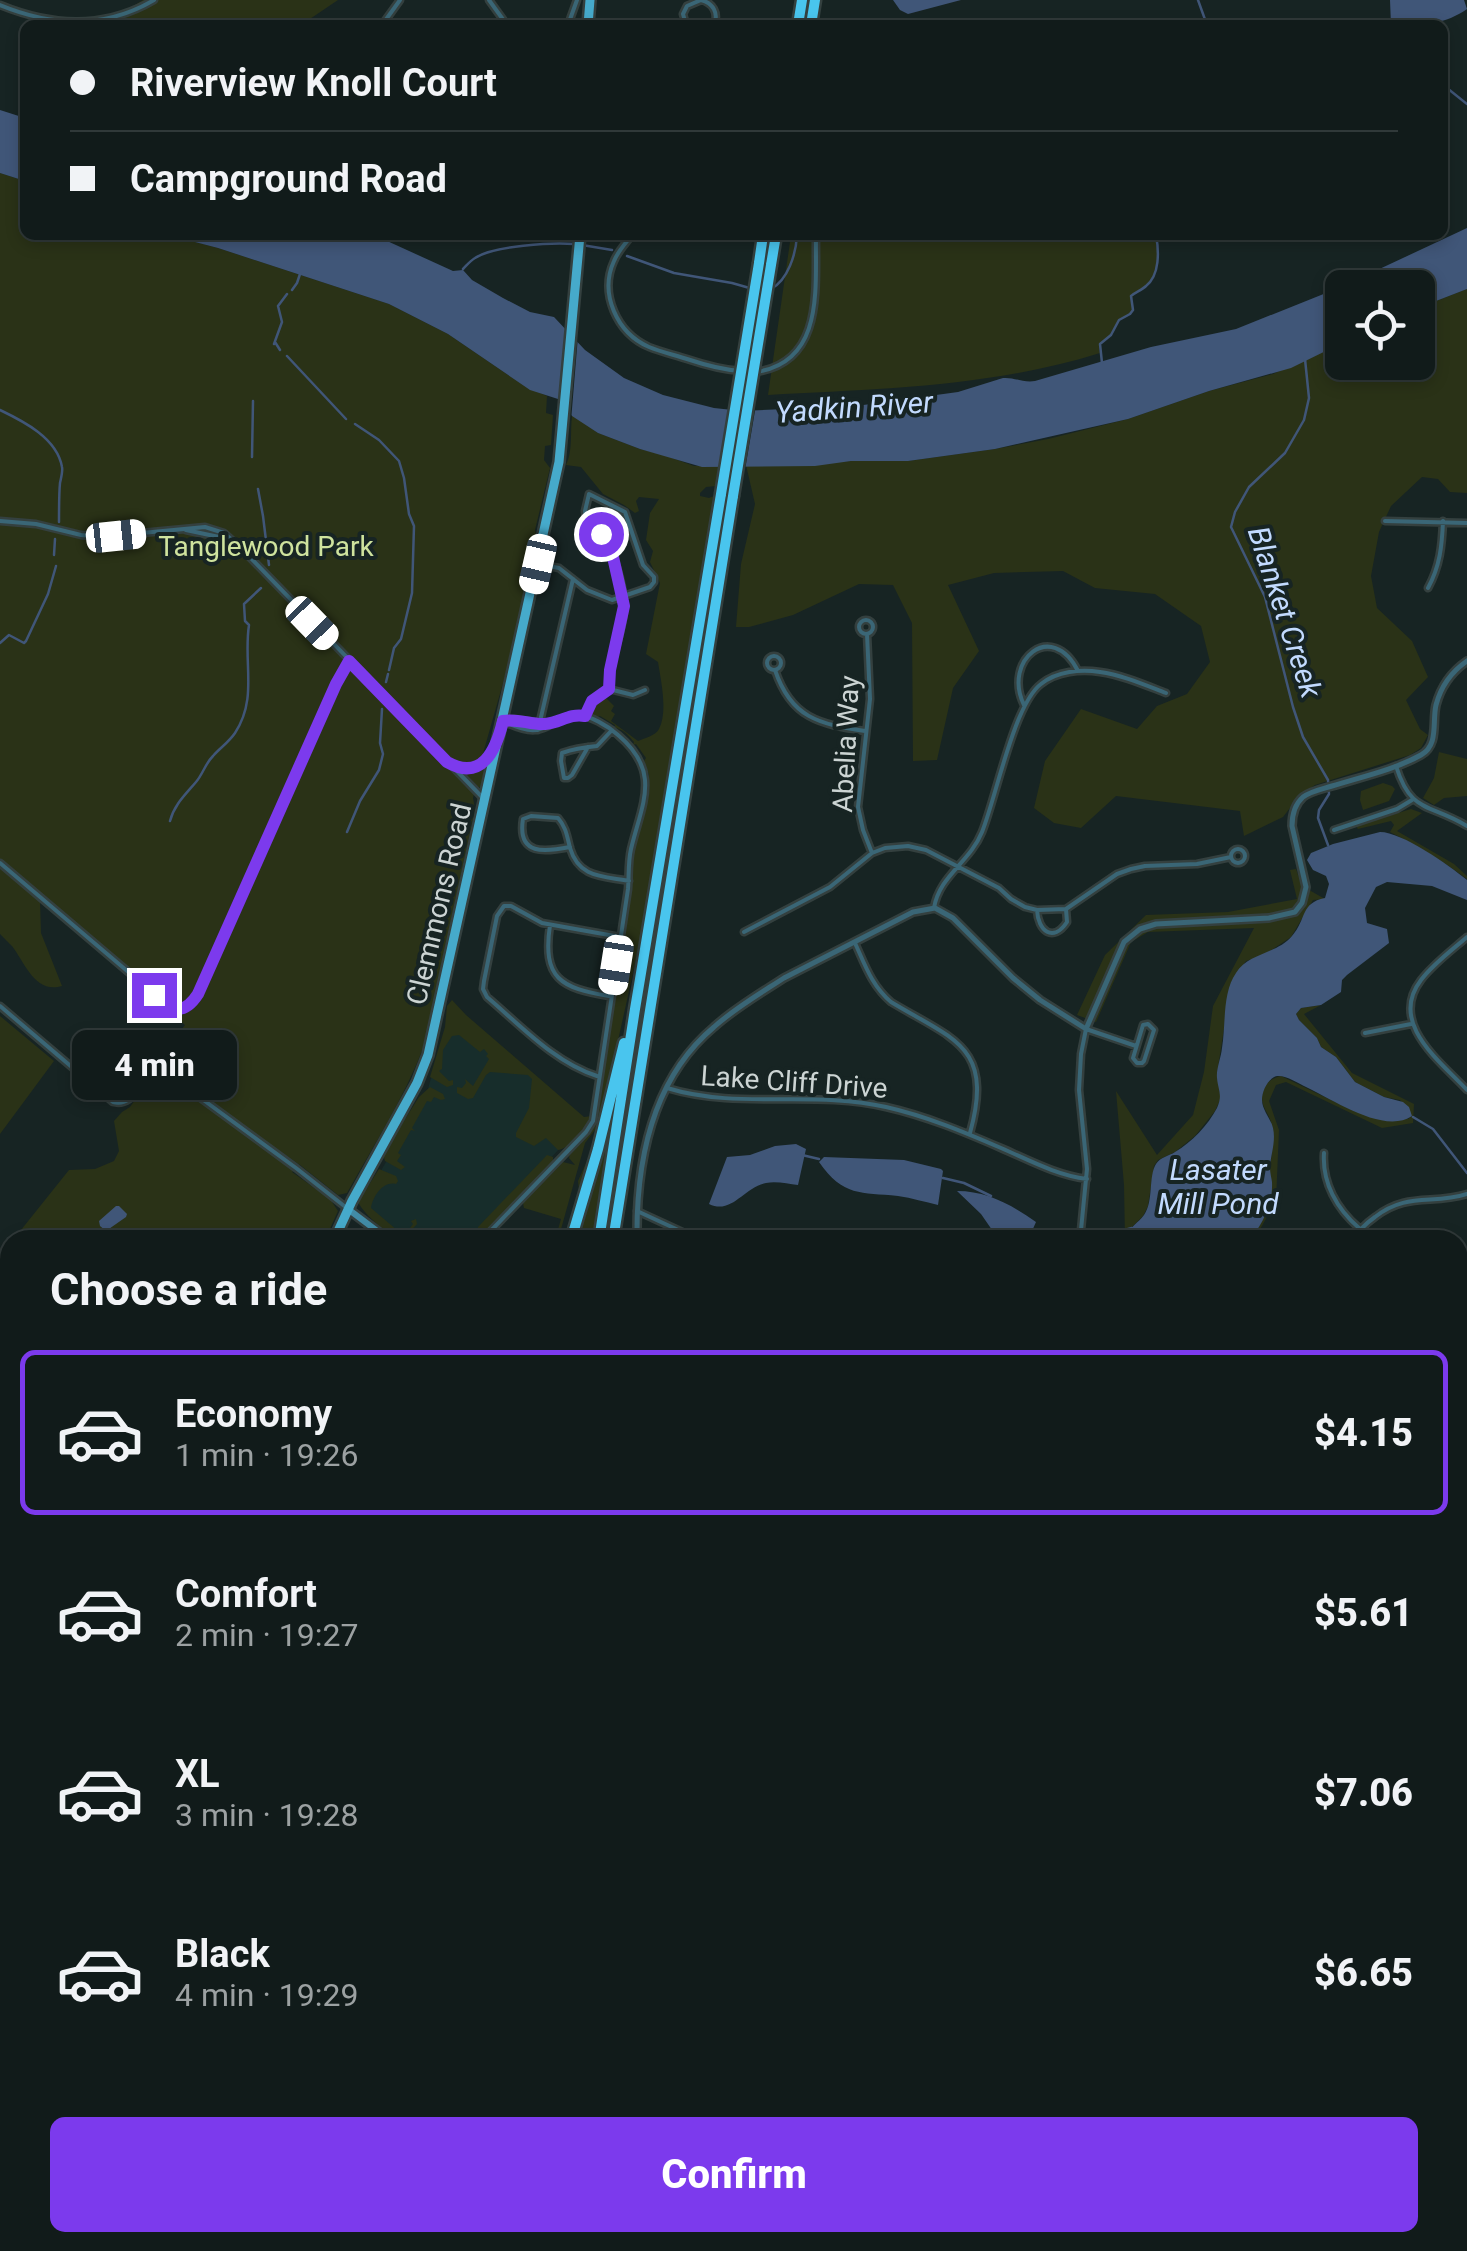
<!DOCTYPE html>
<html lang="en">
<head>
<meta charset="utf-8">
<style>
	:root { --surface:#111b1a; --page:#1e2827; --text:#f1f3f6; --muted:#9ca1a2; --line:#303939; --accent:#7c3aed }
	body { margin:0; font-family:Roboto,sans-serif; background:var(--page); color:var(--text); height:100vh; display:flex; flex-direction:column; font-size:38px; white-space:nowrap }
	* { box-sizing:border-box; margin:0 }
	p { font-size:32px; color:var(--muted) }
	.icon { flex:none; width:55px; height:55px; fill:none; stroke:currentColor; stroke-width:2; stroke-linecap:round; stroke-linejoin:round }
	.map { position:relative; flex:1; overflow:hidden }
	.sheet { position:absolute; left:0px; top:1230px; width:1468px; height:1022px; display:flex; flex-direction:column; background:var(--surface); border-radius:30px 30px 0 0; box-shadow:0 5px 15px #0003,0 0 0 2px var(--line) }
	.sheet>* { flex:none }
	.hud { position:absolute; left:20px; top:20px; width:1428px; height:220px; border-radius:15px; box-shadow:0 5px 15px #0003,0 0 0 2px var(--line); display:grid; align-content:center; height:220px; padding:0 50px; background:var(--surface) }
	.controls { position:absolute; left:1325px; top:270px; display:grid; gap:20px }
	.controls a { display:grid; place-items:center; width:110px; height:110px; border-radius:15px; background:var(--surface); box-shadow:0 5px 15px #0003,0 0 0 2px var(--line); font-size:50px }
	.end { position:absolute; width:45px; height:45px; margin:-22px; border:12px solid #7c3aed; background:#fff; box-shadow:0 0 0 5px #fff }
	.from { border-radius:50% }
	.bubble { position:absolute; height:70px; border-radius:15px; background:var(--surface); box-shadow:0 5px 15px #0003,0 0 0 2px var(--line); font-size:32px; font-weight:800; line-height:70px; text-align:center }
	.car { position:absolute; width:30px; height:60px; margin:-30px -15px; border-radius:12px; box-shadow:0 0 8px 2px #0007; background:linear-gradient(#fff 24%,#345 0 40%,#fff 0 76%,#345 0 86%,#fff 0) }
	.hud b { display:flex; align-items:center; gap:35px; height:95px; font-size:38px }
	.hud b+b { border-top:2px solid var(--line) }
	.hud i { width:25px; height:25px; background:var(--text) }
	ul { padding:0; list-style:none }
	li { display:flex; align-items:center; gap:30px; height:165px; margin:0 20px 15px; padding:0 30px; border:5px solid transparent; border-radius:15px }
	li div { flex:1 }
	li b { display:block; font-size:38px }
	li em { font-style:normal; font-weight:800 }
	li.selected { border-color:var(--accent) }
	li>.icon { width:90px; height:90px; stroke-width:1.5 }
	h2 { padding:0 50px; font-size:45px; line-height:120px }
	.action { display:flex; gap:20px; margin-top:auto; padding:20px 50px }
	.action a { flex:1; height:115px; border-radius:15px; background:var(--accent); color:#fff; font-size:40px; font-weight:800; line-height:115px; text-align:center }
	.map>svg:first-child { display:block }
</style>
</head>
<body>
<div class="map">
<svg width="1467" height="2251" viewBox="0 0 1467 2251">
	<rect width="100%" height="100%" fill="#172423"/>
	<path fill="#172d2b" d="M446,1027L533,1077L560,1148L475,1240H405L398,1237L362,1203L427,1092Z"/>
	<path fill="#2a3217" d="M143,0H338L301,25H119L120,14Z
		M0,173L25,181V235H168L218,248L389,304L448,334L526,387L547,396L546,413L553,415L551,445L545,446L544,460L550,468L535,530L540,553L482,757L480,768L487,765L481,788L476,786L473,798L475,809L424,1046C404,1098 374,1145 347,1193L338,1195L300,1165L158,1067L157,1062L185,1025L40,901L41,933L62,986C35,994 25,963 12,946C12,946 1,935 0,934Z
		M791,235H1156C1157,249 1159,265 1153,277C1145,294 1128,286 1133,310L1128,316L1119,320L1111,335L1102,341L1099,348L1100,353C992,387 880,389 768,395Z
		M1467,289V493L1450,492L1438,479L1422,477L1391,506L1379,532L1371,576L1377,608L1412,641L1428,677L1406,700L1420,729L1428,735L1421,748L1410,755L1315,785L1300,795L1283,817L1244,836L1240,811L1116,796L1081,828L1054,823L1034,808L1045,761L1081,709L1137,729L1157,706L1187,694L1210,662L1201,626L1155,594L1095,588L1063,571L994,573L948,585L979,651L953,688L937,760L913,761L912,623L893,585L859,584L793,615L749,627H736L741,564L755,504L746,465L784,466L851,461H908L995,449L1048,439L1128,419L1209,391L1273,374L1342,343V362H1418V308Z
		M572,415L598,433L640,449L664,455L694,466H719L716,486L706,487L700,493V496L709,498L714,496L645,919L597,1135L567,1240H564L579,1190L578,1181L591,1152L597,1127L585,1143L558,1240H555L561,1219L524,1208L523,1203L563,1162L575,1165L569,1158L570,1154L596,1120L631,887L633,853L649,786V775L644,761L646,758L636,744L633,745L634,742C628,735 623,729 615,728V725L600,716L596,718L591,716L590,709L606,698L614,706L611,711L615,714L611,721L638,741C645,738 655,736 659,729C668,711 661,681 658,662L646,654L660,583L650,562L653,551L646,540L650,513L659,499L639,497L636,501L639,511L635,513L624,505L603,494L581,467L566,465C573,451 570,432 572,415Z
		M1439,752L1467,759V796L1444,798L1434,805L1423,798L1434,778Z
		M1383,783L1392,786L1395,789L1389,801L1363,810L1360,800L1361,791Z
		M1411,809L1422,813L1397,831L1454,864L1467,876V879C1443,861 1417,846 1390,832L1394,825L1391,821L1358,829L1356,826Z
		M1296,869L1302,886L1325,899L1313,900L1291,937L1264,955L1246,961L1231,983L1217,1074L1221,1098L1215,1111L1195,1136L1175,1152L1158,1160L1154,1166L1148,1206L1143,1216L1131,1228L1133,1240H1125L1124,1185L1116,1091L1157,1155L1193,1115L1204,1072L1213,1006L1254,928L1148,932L1131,942L1096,1022L1077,1015L1105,955L1146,915L1228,912L1297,899L1290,870Z
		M452,1000L466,1015L584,1117L592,1116C586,1129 571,1148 558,1150L546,1138L534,1146L516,1137V1133L529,1108L532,1079L528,1075L490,1072L486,1075L473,1098L468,1099L457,1093V1087L462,1088L466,1083L465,1079L473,1086L489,1059L486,1056L488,1054L484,1049L480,1052L459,1035L452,1036L443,1050L442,1069L439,1071L449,1081L453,1080V1085L447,1087L430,1077L445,1027L447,1006Z
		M1321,1005L1304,1014L1352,1073L1414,1104L1413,1123L1382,1128L1286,1082L1276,1085L1269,1101L1279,1130L1276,1201L1254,1240H1247C1258,1206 1277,1162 1272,1126C1270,1112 1257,1105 1264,1089C1267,1081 1273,1078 1281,1076L1356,1112L1408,1119L1412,1116L1400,1100L1384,1097L1355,1082L1336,1057L1321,1047L1317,1038L1299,1020L1296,1014L1301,1008Z
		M0,1016L54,1061L0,1134Z
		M156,1075L174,1083L294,1170L292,1172L330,1199L338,1211L325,1240H13L69,1170L95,1169L114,1161L119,1151L114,1121L122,1112L130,1107L151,1078Z
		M430,1087L443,1094L445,1099L441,1100L434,1097L431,1102L427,1101L412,1128L415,1131L411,1130L398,1153L401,1155L397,1161L405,1167L401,1170L385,1161L383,1154L419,1097Z
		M606,1135H609L592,1240H575Z
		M547,1155L553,1157V1161L486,1232H478V1227Z
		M379,1169L396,1176L398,1181L396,1184C383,1181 373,1196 371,1208L404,1236L413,1224L411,1221L416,1219L417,1224L404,1239C389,1236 365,1216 358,1202Z
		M10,1244V1432L6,1451L10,1454V1495L0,1485V1256Z
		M1458,1859L1467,1867V1947L1458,1927Z
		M544,2242L578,2243L577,2251H494L496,2247C511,2251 529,2250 544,2242Z
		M1239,2242L1345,2243L1347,2251H1239Z
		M692,2243V2242L739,2243L736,2251H690Z
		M782,2243H897L887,2251H780Z
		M949,2243H1081L1071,2251H960Z
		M1088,2243H1234L1233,2251H1079Z"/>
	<path fill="#405678" d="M893,0H961L908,14L900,10Z
		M1390,0H1464L1467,9C1443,26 1419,25 1391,25Z
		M0,110L25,118V181L0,173Z
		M1467,228V289L1418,308V288H1342V343L1291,368L1209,391L1128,419L995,449L908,461H851L815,466L702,467L640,449L598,433L572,416L558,399L530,390L448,334L389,304L218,248L168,235H374L453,271L463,270L472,280L503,298L530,312L554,317L585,350L624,378L663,395L714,408L742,411L856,406L958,392L1003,378C1014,377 1023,383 1035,381L1151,347L1236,329L1341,287Z
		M1380,832C1402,832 1449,865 1467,880V900L1432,886L1387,882L1376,887L1365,908L1367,923L1387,929L1389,943L1347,975L1342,980L1341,992L1321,1005L1301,1008L1296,1014L1299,1020L1317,1038L1321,1047L1336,1057L1355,1082L1384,1097L1403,1102L1409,1107L1412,1116C1384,1135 1332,1099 1306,1087C1298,1083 1286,1075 1277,1076C1268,1078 1262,1091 1262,1100C1262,1110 1271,1119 1273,1128C1276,1141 1271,1154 1270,1166C1270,1173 1271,1175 1272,1182C1273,1203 1264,1222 1251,1238L1249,1240H1132C1127,1226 1136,1226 1144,1215C1154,1201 1148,1177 1156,1164C1160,1157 1169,1156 1175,1152C1192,1142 1208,1125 1217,1108C1223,1095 1218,1090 1217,1078C1216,1069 1221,1058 1222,1048C1226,1025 1222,993 1236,973C1248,953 1277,954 1292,936C1307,919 1300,903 1325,898L1329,884L1326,876L1313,870L1307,860L1311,853L1333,844Z
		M796,1144L806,1149L798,1185C788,1184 777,1181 766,1183C744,1187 732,1215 709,1204L727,1157L750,1155L775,1146Z
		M824,1157L904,1160L941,1169L943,1171L938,1205C925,1202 912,1198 898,1196C861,1192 843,1197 819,1162Z
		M957,1191C987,1191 1012,1205 1036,1222L1028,1240H999L981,1214Z
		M116,1206H119L127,1214L126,1217L106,1231L100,1226L99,1221Z
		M7,2156L10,2157V2218L0,2232V2157Z
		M259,2243H353L341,2247L338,2251H280Z"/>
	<path fill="#172423" d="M566,321L578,336L571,421L559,408Z
		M729,405H756L745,470L718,471Z"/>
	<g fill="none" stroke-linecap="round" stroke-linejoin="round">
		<path stroke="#405678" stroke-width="2.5" d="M1198,0L1207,25
			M918,23V25
			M1442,82L1447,88L1467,104
			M582,245L612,250
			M627,256L674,273L732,283L753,289
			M463,269C467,265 470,261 475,258C493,246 553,242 574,244
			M771,289C788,280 796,254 797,235
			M292,290L297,283L300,274
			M275,342L280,350
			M274,344L282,322L278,306L287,294
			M287,356L346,419
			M1305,359L1309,398L1304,420L1285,453L1249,487L1235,512L1231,527L1265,597L1293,707L1303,737L1328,780L1329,794L1319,810L1318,818L1328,845
			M1102,363L1100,344L1111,335L1119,320L1130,314L1133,310L1131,296C1136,292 1142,290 1146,286C1160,275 1159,251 1156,235
			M0,410C23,421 57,438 62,467C63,471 61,478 60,483C59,493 59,511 59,522
			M355,424L379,440L399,461L404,478L409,514L414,526L412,593L401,639L394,648L389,670
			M252,457L253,401
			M258,489L263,516L269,565
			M54,555L55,539
			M0,643L9,635L24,643L26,641L48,594L56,566
			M386,682L388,674
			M170,821C174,805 185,795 196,782C203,774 205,764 213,756C220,748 229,742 235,733C258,698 243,663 249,625L245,621L244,604L261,588
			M347,832L360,801L379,770L383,754L380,743L382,709
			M1413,1117L1433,1129L1467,1173
			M802,1155L819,1159
			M943,1178L964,1183L991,1196
			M1032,1230L1049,1240
			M95,1240L104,1230
			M1086,1240L1132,1228
			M0,1304H10
			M1458,1869L1467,1877
			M565,2242L568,2248
			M1207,2251V2242"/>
		<g stroke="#34403f" stroke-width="9">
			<path id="minor" d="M489,0L507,25
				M0,5C51,26 105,29 154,0
				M382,25L400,0
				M568,25L577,0
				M686,25L683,14L687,6L701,0C713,3 719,13 714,25
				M632,235C626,243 618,251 614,261C599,294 617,333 649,347C661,352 675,355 687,359C705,365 723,370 741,371
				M756,372C825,362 815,287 816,235
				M0,521L36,524L81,535L100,537L205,527L224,533L242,549L482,797
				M1385,521L1467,523
				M186,530L219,537L241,552
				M537,564L559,568L587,590L612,600L650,587L654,582V577L643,565L625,512L589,494L585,511L586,520C594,527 601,534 607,543C616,558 626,595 624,612C621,638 609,662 609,689
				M1428,588C1440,566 1442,546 1443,521
				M859 627a7 7 0 1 1 14 0a7 7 0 1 1-14 0Z
				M867,634L870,699L858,807L863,830L872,853
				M767 663a7 7 0 1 1 14 0a7 7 0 1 1-14 0Z
				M775,670C791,718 819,724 865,731
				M1024,705C1002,660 1052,619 1078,671
				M585,716L594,699L609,689L633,695L645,690
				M505,720L514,719L550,724
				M538,730L573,579
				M588,747L572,775L568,778H564L561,761L562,753C573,749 586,747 597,746L612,730
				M454,766C472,772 481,766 491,751
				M1396,766C1411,814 1429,803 1467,826
				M1334,830L1397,809L1412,800
				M570,847C545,852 517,856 523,819L531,816L558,818C566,827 567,836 570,848C579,878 602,876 629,881
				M1231 856a7 7 0 1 1 14 0a7 7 0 1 1-14 0Z
				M0,863L166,1004L176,1009L185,1008L198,994L338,679L349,661
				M934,908C939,876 970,862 982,832C996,798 1014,704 1041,684C1057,671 1081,669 1100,672C1122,675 1145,685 1166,693
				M1037,910C1038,931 1053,943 1067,922L1066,909
				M550,925C542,979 561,988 609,996
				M744,932L830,887L872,853L885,848L908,846L926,850L999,888L1011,899L1025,907L1037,910L1066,909L1117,874L1131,869L1145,866L1197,864L1231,857
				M1467,937C1452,950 1433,964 1421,980C1388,1023 1440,1061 1467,1090
				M855,943C865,965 872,986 891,1002C954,1040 994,1046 970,1133
				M0,1006L113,1102C133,1107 139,1083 153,1073L168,1074L296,1168L348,1209
				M1148,1024L1154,1030L1144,1061L1142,1063H1137L1133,1058L1143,1025Z
				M1365,1033L1411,1024
				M597,1076C555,1063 520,1025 487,997L483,989L484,981L497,916L504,906H511L542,923L620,937
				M667,1088C739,1110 813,1090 886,1107C926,1116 964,1132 1001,1148C1029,1160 1056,1175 1087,1179
				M1324,1153C1322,1183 1337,1209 1359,1228
				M637,1211L700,1240
				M482,1240L586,1132L593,1121L628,889C629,876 628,862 631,849C642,803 662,772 618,735C608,726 590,715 576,715C562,715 553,726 540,729C529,733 513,726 503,721
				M798,1240H803
				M1080,1240L1087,1169L1079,1090L1081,1054L1086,1029L1136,1046
				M1353,1240C1359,1230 1365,1224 1375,1217C1407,1192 1432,1205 1467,1194
				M1458,1361L1467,1351
				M0,1522L10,1529
				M1458,1553L1467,1550
				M0,1610L10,1625
				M1458,1693L1467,1701
				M0,1777L10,1775
				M0,1931L10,1937
				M0,2035L10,1997
				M1458,2045L1467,2051
				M0,2141L10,2148
				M144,2242L157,2251
				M944,2242L956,2251
				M1397,2242L1400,2251
				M45,2251L51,2242
				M371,2251L372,2242
				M891,2251L903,2242
				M1073,2251L1082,2242
				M1234,2251L1236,2242"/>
		</g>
		<g stroke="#34403f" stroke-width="10">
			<path id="tertiary" d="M637,1240C636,1163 652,1079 714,1027C735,1008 761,993 784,978L913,912L935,908L953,918L1013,978L1040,1000L1086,1029L1124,942L1140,929L1156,924L1269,918L1295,912L1302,903L1306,887L1292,826C1292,815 1294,805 1303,797C1311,791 1322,789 1332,786C1361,777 1394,770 1421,755C1439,745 1432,722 1436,705C1441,686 1451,672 1467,661
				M585,2251V2242"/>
		</g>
		<g stroke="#34403f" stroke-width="11">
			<path id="secondary" d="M348,1209L389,1240
				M1458,1659L1467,1655
				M1348,2242L1350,2251
				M777,2251L779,2242"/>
		</g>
		<g stroke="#34403f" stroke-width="14">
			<path id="primary" d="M588,25L590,0
				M334,1240L352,1201L417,1083L428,1055L559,462L580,235
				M0,1663L10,1658"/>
		</g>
		<g stroke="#34403f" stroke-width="15">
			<path id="motorway" d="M798,25L802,0
				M811,25L815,0
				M759,263L763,235
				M771,265L776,235
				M571,1240L598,1149L624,1043
				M599,1240L635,1009L721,494
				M613,1240L733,496
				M441,2251L442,2242
				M456,2251L457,2242"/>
		</g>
		<use href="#minor" stroke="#3a6676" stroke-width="4"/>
		<use href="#tertiary" stroke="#3a6676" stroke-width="5"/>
		<use href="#secondary" stroke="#428ca6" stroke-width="6"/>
		<use href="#primary" stroke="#46aacb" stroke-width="9"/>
		<use href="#motorway" stroke="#49c5ee" stroke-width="10"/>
		<g stroke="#34403f" stroke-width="15" stroke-linecap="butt">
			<path id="motorway-bridge" d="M721,494L759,263
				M733,496L771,265"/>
		</g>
		<use href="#motorway-bridge" stroke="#49c5ee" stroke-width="10"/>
	</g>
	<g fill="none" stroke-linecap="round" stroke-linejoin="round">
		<path stroke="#7c3aed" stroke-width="12" d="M154,995C172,1010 183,1017 198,994L336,684L349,661L447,762C482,782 496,750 503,721C518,718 530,725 545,724C560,723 569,713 585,716L592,701L609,689L610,670L624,606L613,557L601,534"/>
	</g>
	<g text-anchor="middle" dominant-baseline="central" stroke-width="8" stroke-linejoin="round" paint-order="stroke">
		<g font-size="28" fill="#cfe39e" stroke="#172423">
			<text x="266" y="546">Tanglewood Park</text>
		</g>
		<g font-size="28" fill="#ccd4d3" stroke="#172423">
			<text transform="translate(846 744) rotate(-87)">Abelia Way</text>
			<text transform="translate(439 904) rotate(-77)">Clemmons Road</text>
			<text transform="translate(794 1082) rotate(4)">Lake Cliff Drive</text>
		</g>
		<g font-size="30" font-style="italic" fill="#c2dafe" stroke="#172423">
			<text transform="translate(854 407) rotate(-4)">Yadkin River</text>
			<text transform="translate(1285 612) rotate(72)">Blanket Creek</text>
			<text x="1218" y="1169">Lasater<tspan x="1218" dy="34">Mill Pond</tspan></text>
		</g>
	</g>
</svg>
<div class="controls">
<a><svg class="icon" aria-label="locate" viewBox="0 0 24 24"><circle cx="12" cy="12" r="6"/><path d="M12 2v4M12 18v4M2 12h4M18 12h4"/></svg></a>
</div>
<i class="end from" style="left:601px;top:534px"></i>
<i class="end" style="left:154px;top:995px"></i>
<div class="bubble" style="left:72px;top:1030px;width:165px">4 min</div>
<i class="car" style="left:116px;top:536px;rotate:84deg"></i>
<i class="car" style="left:538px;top:564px;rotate:193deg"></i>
<i class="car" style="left:312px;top:623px;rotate:136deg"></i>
<i class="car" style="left:616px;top:965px;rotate:189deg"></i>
<div class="hud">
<b><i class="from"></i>Riverview Knoll Court</b>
<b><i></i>Campground Road</b>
</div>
<section class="sheet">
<h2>Choose a ride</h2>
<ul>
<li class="selected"><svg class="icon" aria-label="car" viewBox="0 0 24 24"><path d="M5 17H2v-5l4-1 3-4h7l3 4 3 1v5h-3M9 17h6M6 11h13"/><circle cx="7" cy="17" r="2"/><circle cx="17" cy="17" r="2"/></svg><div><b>Economy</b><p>1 min · 19:26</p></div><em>$4.15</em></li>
<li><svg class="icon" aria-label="car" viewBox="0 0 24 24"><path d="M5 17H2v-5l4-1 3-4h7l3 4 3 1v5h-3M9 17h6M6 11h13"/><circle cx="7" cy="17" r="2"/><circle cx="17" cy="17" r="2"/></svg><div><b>Comfort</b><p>2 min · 19:27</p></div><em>$5.61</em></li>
<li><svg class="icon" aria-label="car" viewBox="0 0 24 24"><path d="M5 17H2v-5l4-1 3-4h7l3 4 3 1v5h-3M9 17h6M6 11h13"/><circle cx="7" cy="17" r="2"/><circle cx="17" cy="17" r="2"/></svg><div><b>XL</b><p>3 min · 19:28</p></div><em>$7.06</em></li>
<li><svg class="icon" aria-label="car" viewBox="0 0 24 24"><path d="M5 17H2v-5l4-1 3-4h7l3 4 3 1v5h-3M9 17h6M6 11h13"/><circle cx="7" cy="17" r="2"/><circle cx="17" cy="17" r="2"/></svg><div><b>Black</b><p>4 min · 19:29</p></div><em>$6.65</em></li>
</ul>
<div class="action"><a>Confirm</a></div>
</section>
</div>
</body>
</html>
